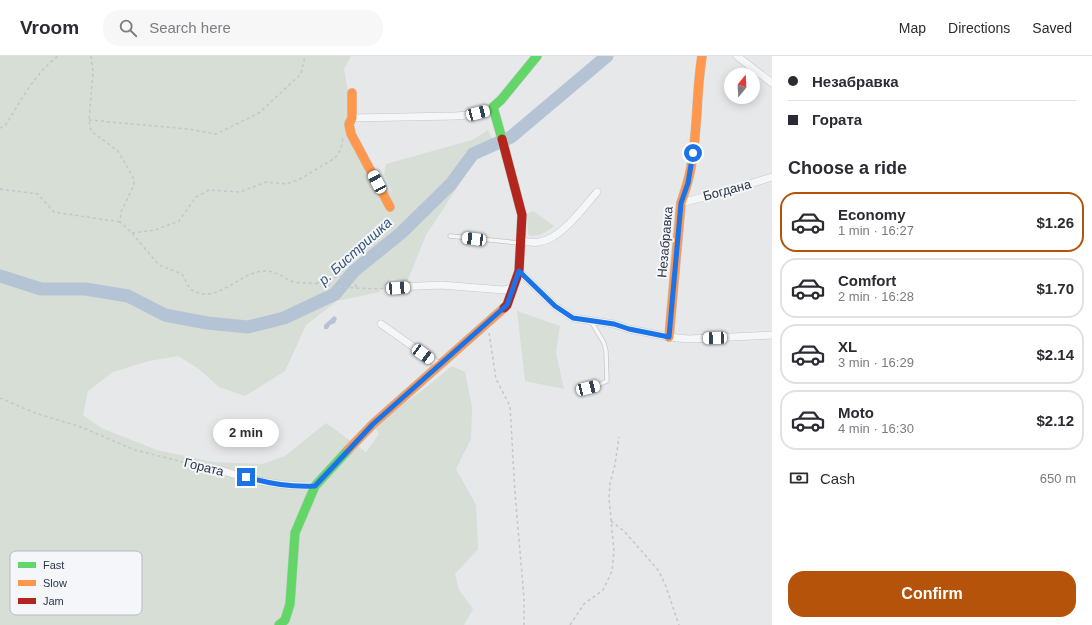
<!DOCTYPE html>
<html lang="en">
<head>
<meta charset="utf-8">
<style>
	:root { --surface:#fff; --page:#f7f7f7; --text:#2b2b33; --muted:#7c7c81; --line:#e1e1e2; --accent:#b45309 }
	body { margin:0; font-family:Helvetica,sans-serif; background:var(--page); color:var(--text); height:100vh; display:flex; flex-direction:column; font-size:15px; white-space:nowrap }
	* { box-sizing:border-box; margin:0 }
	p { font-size:13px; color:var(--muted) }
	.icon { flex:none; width:22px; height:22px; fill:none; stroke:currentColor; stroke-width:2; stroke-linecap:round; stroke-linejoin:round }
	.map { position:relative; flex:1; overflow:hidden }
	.sheet { display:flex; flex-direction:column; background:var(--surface); width:320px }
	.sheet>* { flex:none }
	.banner { display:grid; align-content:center; height:88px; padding:0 16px; background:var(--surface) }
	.needle { width:26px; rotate:18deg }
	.buttons { position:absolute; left:724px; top:12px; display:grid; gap:8px }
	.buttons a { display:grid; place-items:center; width:36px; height:36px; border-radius:50%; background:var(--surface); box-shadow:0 2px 10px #0003; font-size:20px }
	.end { position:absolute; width:18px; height:18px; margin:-9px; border:5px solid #1a73e8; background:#fff; box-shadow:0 0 0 2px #fff }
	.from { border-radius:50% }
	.bubble { position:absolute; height:28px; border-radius:14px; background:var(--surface); box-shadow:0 2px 10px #0003; font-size:13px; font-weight:600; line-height:28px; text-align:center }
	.car { position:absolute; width:12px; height:24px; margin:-12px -6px; border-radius:5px; box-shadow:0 0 3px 1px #0007; background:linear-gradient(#fff 24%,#345 0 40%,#fff 0 76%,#345 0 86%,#fff 0) }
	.banner b { display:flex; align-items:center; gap:14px; height:38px; font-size:15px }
	.banner b+b { border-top:1px solid var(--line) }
	.banner i { width:10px; height:10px; background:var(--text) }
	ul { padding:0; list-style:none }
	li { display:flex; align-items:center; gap:12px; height:60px; margin:0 8px 6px; padding:0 8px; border:2px solid var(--line); border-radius:16px }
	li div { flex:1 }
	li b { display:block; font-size:15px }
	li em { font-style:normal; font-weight:600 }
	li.current { border-color:var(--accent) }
	li>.icon { width:36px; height:36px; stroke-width:1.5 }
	h2 { padding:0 16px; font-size:18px; line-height:48px }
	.pay { display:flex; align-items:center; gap:10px; height:44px; padding:0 16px; font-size:15px }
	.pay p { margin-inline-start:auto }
	.cta { display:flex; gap:8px; margin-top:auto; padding:8px 16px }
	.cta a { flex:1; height:46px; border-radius:16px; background:var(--accent); color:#fff; font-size:16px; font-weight:600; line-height:46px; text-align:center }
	header { display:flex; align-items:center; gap:24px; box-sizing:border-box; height:56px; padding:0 20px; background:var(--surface); border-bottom:1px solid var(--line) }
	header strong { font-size:19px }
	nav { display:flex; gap:22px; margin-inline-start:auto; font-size:14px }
	.search { width:280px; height:36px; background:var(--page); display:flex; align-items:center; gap:10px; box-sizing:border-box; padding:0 14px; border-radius:16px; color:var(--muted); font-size:15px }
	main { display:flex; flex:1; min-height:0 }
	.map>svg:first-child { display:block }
</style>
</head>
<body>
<header>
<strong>Vroom</strong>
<div class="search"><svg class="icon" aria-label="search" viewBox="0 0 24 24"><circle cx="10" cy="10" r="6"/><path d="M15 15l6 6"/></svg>Search here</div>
<nav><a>Map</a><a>Directions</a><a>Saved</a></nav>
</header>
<main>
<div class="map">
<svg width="772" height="569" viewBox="0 0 772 569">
	<rect width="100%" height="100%" fill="#e6e8ea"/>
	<path fill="#d6ded6" d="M0,0H351L344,13L348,35L347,82L393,138L384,118L386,108L472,84L488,74L496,91L477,99L464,121L426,179L407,226L392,222L379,236L337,245L306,269L285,315L245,340L219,331L199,313L178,300L149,305L113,316L88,335L83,359L101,372L157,394L213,406L262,408L285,400L326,367L366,396L379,378L373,368L419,337L452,310L465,316L472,351L471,383L456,413L476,449L478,493L455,518L459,534L473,553L464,569H0Z
		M533,155L554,170C547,176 539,180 530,180L528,178L527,158Z
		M517,255L560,270L556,297L564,333L525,325Z"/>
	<path fill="#b4c4d5" d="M334,260L337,262L335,267L330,269L328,273H324V269Z"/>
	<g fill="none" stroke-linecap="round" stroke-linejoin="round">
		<path stroke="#b4c4d5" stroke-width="13" d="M0,220L41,233H85L128,240L165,259L207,267L248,271L284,262L335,238L354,215L401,177L451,128L473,98L511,81L607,0"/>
		<g stroke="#c4c6c8" stroke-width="5">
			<path id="lane" d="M450,180L519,187
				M581,334L596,330L607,325L606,295L604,287L591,265"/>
		</g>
		<g stroke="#c4c6c8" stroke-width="8">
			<path id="street" d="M737,0L772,27
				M352,62L455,60L469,59L493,51
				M681,147L734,133L772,121
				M521,184C527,186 533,187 539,186C561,183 583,152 597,136
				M519,215L555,250L573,262L614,268L629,273L669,281L688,283L772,279
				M398,231L441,229L503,234L513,232
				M381,268L439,309
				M217,413C251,424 279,431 315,430"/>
		</g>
		<g stroke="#c4c6c8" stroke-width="10">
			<path id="fast" d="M502,83L493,51L501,44L537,0
				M279,569L285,564L290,548L295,477L315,430L348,394"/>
		</g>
		<g stroke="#c4c6c8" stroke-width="10">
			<path id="slow" d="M352,37V62L349,68L351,78L390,151
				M669,281L681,147C685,135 689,124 691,111C698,74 696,37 702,0
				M348,394L373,368L504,252"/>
		</g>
		<g stroke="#c4c6c8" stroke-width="10">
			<path id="jam" d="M502,83L522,159L519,215L507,249L504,252"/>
		</g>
		<path stroke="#c5c6ca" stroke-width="1.5" stroke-dasharray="3 3" stroke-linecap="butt" d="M91,0L93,16L89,64L91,75L118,95L133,121L134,129L121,156L120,166L132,177L159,209L182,218L190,233C194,235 199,238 204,238C224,239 242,217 263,215C275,214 283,222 294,226C302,228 311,226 319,228C343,231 367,234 392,232
			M89,64L188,73L216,78L259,57L301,18L305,0
			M0,72L5,70C20,46 35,17 58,0
			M0,133L38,138L54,156L120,166
			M132,177L155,174L179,165L196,141L209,134L240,136L266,126L287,128L302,122L335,102L341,93L343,81
			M317,227C326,224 343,216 352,224C354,226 356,230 357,232
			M489,277L496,323L510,350L515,437L524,542V569
			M0,342L35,357L81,371L135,394L195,409L210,411
			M611,465L624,475L658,514L665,528L679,569
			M570,569L584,548L603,534L612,515L614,495L609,442L610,427L615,409L619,381"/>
		<use href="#lane" stroke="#f5f6f7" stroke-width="3.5"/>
		<use href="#street" stroke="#f5f6f7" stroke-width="7"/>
		<use href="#fast" stroke="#63d668" stroke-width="9"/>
		<use href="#slow" stroke="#ff974d" stroke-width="9"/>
		<use href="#jam" stroke="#b3261e" stroke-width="9"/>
	</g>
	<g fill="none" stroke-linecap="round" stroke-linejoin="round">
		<path stroke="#1a73e8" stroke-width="5" d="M246,421C271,428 290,431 315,430L373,368L507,249L519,215L555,250L573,262L614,268L629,273L669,281L681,147L688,127L693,97"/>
	</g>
	<g text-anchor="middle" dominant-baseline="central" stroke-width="4" stroke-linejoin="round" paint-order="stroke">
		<g font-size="13" fill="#2b3445" stroke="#f4f6f9">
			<text transform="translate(727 134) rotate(-15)">Богдана</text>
			<text transform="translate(665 186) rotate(-85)">Незабравка</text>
			<text transform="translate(204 411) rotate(14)">Гората</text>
		</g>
		<g font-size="14" font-style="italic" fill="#34527a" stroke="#f4f6f9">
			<text transform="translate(355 195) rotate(-42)">р. Бистришка</text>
		</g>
	</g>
	<rect x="10" y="495" width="132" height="64" rx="6" fill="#f4f6f9" stroke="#b8bcc3" stroke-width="1"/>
	<rect x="18" y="506" width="18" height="6" fill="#63d668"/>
	<rect x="18" y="524" width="18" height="6" fill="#ff974d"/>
	<rect x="18" y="542" width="18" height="6" fill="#b3261e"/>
	<g font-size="11" fill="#2b3445">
		<text x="43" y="513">Fast</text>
		<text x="43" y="531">Slow</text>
		<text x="43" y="549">Jam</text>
	</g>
</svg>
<div class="buttons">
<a><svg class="needle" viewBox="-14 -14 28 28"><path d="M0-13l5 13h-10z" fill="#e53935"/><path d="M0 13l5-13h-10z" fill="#7c7c81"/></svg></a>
</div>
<i class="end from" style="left:693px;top:97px"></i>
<i class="end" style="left:246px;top:421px"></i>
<div class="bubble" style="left:213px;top:363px;width:66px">2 min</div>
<i class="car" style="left:478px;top:57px;rotate:75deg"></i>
<i class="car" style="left:377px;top:126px;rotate:332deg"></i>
<i class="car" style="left:474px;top:183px;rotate:277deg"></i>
<i class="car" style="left:398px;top:232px;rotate:86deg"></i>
<i class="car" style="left:715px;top:282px;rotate:268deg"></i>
<i class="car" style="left:423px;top:298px;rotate:126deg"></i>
<i class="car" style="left:588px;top:332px;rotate:76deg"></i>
</div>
<section class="sheet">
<div class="banner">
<b><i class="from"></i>Незабравка</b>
<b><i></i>Гората</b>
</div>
<h2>Choose a ride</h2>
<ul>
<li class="current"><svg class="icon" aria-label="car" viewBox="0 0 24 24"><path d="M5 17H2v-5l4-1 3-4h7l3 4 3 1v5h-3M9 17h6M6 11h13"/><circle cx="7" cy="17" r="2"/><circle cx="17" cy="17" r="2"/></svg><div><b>Economy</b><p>1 min · 16:27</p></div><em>$1.26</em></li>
<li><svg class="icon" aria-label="car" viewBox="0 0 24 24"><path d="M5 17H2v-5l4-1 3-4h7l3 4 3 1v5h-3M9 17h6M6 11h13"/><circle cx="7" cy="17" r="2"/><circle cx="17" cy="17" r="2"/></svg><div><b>Comfort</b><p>2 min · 16:28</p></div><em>$1.70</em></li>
<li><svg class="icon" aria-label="car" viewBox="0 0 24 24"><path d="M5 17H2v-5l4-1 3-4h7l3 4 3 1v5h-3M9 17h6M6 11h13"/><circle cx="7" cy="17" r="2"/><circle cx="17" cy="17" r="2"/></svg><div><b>XL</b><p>3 min · 16:29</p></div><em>$2.14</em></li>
<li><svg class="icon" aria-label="car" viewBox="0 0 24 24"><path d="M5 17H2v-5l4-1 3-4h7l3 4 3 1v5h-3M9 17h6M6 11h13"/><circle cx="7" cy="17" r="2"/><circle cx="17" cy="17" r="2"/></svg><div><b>Moto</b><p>4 min · 16:30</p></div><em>$2.12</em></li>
</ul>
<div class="pay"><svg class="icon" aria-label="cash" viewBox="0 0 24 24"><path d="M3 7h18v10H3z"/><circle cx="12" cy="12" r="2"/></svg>Cash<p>650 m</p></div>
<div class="cta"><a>Confirm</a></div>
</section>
</main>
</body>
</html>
